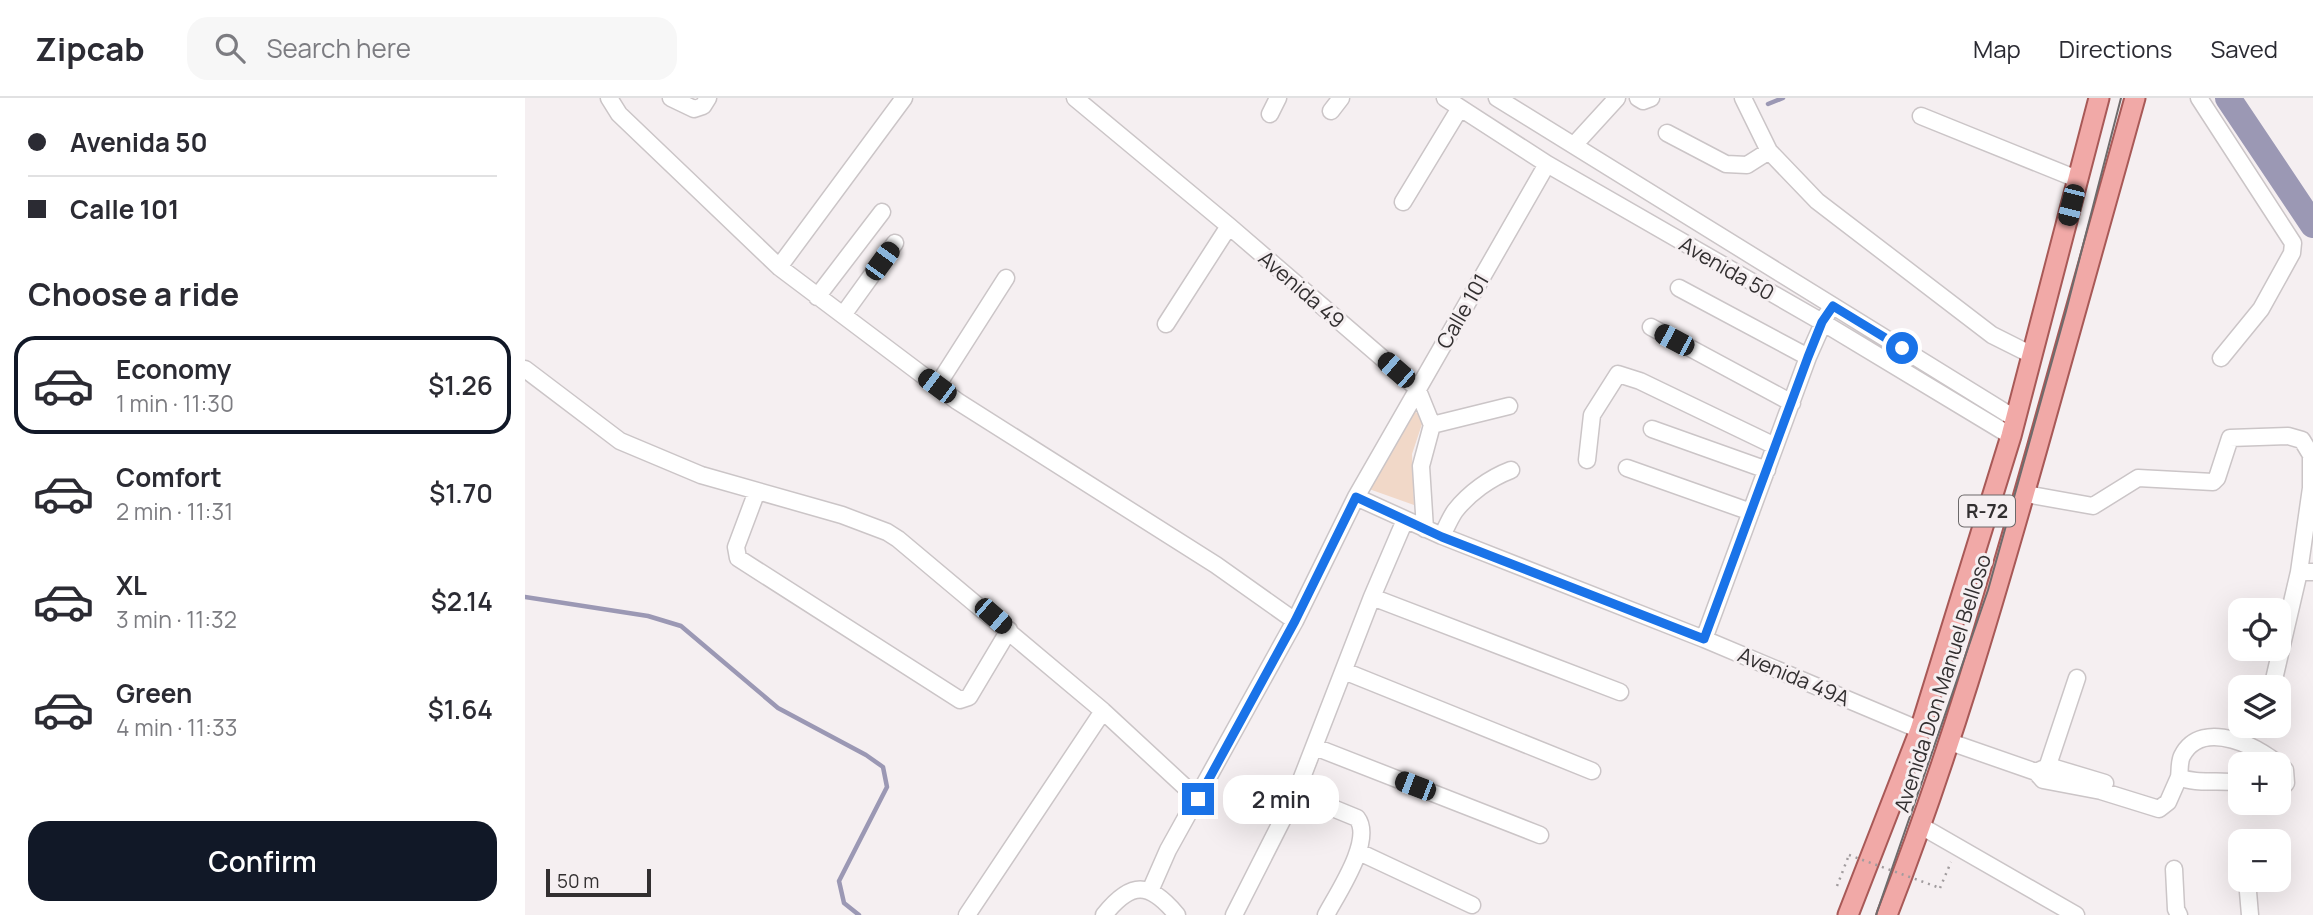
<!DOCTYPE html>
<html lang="en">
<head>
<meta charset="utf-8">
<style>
	:root { --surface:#fff; --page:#f7f7f7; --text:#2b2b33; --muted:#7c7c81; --line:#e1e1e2; --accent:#111827 }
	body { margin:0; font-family:Manrope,sans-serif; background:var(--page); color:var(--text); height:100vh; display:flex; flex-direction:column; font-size:26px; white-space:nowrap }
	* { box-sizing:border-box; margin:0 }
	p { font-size:23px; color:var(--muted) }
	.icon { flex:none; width:38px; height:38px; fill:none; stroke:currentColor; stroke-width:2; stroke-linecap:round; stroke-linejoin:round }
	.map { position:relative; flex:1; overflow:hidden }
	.details { display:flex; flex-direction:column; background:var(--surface); width:525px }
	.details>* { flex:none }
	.hud { display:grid; align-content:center; height:154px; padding:0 28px; background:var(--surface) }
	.controls { position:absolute; left:1703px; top:500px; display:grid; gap:14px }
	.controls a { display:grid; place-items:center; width:63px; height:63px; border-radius:14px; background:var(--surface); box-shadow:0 7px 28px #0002; font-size:35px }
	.scale { position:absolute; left:21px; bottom:18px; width:105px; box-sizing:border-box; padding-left:7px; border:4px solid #322f30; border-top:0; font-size:19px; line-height:24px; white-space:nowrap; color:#322f30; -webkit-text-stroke:5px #f5eff1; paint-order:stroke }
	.end { position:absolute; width:32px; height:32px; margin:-16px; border:9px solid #1a73e8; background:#fff; box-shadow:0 0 0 4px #fff }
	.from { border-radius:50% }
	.bubble { position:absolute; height:49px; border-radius:21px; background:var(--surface); box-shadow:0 7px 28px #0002; font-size:23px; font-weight:600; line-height:49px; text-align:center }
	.car { position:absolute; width:21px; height:42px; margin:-21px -10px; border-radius:9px; box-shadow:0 0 5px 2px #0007; background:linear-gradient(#222 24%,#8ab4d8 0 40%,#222 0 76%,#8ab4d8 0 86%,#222 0) }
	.hud b { display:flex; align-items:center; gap:24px; height:66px; font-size:26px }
	.hud b+b { border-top:2px solid var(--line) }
	.hud i { width:18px; height:18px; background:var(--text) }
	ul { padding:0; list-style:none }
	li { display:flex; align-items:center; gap:21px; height:98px; margin:0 14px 10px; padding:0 14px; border:4px solid transparent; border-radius:21px }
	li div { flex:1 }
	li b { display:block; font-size:26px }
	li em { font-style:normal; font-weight:600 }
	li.on { border-color:var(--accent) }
	li>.icon { width:63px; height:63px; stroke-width:1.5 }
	h2 { padding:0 28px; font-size:32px; line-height:84px }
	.action { display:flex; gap:14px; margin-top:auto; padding:14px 28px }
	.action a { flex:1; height:80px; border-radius:21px; background:var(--accent); color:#fff; font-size:28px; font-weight:600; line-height:80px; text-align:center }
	header { display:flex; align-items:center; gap:42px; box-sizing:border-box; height:98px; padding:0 35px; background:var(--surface); border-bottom:2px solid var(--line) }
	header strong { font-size:33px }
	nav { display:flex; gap:38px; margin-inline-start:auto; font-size:24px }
	.search { width:490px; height:63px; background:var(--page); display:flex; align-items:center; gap:18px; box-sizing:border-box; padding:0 24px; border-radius:21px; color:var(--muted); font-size:26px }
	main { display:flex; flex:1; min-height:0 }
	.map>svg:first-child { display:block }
</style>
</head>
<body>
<header>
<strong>Zipcab</strong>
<div class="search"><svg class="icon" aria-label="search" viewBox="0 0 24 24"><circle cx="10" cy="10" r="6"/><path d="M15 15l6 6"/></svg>Search here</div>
<nav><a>Map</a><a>Directions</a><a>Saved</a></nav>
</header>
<main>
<section class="details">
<div class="hud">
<b><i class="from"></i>Avenida 50</b>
<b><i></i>Calle 101</b>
</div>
<h2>Choose a ride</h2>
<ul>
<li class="on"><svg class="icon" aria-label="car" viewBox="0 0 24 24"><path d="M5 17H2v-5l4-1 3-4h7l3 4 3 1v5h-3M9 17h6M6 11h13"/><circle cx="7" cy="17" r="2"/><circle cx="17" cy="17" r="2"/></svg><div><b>Economy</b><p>1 min · 11:30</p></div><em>$1.26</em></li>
<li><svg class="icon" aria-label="car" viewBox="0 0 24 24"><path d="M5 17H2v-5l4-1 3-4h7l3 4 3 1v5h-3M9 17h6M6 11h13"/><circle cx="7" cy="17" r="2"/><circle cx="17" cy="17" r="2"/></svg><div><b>Comfort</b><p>2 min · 11:31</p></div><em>$1.70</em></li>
<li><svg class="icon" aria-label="car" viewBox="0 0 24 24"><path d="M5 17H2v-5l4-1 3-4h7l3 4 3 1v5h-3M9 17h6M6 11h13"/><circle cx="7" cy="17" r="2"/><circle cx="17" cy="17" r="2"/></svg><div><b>XL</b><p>3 min · 11:32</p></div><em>$2.14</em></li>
<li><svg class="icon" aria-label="car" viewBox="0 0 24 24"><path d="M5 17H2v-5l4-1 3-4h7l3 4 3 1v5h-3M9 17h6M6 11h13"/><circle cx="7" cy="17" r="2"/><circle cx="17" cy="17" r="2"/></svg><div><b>Green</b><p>4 min · 11:33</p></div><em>$1.64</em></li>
</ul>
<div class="action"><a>Confirm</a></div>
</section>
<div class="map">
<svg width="1788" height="817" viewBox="0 0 1788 817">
	<rect width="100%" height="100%" fill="#f5eff1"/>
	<path fill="#f1d8c8" d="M889,313L899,320L887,356L889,407L844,391Z"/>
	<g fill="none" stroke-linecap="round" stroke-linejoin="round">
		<path stroke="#9b98b4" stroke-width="4.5" d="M1243,6L1258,0
			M0,499L123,518L156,528L253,610L341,657L358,669L362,689L314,783L319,805L334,817"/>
		<path stroke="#9b98b4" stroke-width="26" d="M1703,0L1788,127"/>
		<g stroke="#cbc5c7" stroke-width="19">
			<path id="minor" d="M84,0L94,16L254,169L432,303L691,467L770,523
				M146,0L169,11L178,8L183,0
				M550,0L704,128L892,290L907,327L896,368L900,431
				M920,0L1022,66L1297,224L1486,338
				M972,0L1491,321
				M1113,0L1118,3L1126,0
				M1218,0L1244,53L1292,103L1467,237L1507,257
				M1674,0L1768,145L1767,155L1736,211L1696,260
				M806,13L816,0
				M745,16L753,0
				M1396,18L1552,81
				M1142,35L1201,66L1222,67L1244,53
				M1050,46L1092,0
				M878,104L935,10
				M254,169L379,0
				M1154,190L1283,259
				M292,199L357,114
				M318,217L370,145
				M641,226L704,128
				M1126,229L1267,305
				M0,271L95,343L176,377L317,417L362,434L373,441L578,613L673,701
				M412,288L481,180
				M907,327L984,308
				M1127,331L1242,372
				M1062,362L1067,317L1093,276L1115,283L1250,348
				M1102,370L1226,414
				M232,393L211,449L213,460L435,602L444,599L484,532
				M1501,396L1568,408L1613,380L1688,384L1692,380L1705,340L1763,338L1777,342L1786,357V390L1774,474H1788
				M831,399L917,438L1179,541L1395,632
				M917,438C921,430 925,420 930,413C944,395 965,380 986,372
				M847,499L1095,594
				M1179,541L1283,259L1302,216
				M819,573L1067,673
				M1747,590L1774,474
				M1425,644L1511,674L1518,682L1576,693L1634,711L1643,704L1654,679C1672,687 1695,681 1715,685
				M790,649L1015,737
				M1511,674L1522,669L1530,670L1580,685
				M1520,676L1552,580
				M1654,679C1655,673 1654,664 1657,658C1677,618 1738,650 1760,672L1761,685L1754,693
				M771,695L832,720C849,742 812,796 801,817
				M1396,728L1551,817
				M834,754L947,807
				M1649,771L1651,811L1654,817
				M1722,782L1725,817
				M625,793L643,752L770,523L831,399L1022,66
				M442,817L578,613
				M579,817C606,783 624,783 652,817
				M709,817L771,695L847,499L880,422"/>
		</g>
		<g stroke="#a85957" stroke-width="23">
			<path id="major" d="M1323,817L1395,632L1486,338L1574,0
				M1362,817C1422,664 1468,506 1513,347C1545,232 1578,116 1610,0"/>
		</g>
		<path stroke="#a19c9e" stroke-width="2.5" stroke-dasharray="2 5" stroke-linecap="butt" d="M1312,788L1324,757
			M1415,790L1426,764"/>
		<use href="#minor" stroke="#fff" stroke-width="16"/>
		<use href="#major" stroke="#f1a9a7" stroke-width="19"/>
		<path stroke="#6f6b6c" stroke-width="2" d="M1351,817L1463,492L1541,213L1596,0"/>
		<path stroke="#a19c9e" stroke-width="2.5" stroke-dasharray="2 5" stroke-linecap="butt" d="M1324,757L1415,790"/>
	</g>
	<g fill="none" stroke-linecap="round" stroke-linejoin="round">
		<path stroke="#1a73e8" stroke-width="9" d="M673,701L770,523L831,399L917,439L1179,541L1283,259L1297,224L1308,208L1377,250"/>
	</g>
	<g text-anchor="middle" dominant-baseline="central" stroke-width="6" stroke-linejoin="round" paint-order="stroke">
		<rect fill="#f5eff1" stroke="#6c696a" stroke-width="2" x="1434" y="397.5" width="56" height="31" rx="5"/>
		<g font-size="19" font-weight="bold" fill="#322f30">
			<text x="1462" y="413">R-72</text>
		</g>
		<g font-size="21" fill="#322f30" stroke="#f5eff1">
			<text transform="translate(1202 170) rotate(30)">Avenida 50</text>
			<text transform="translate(777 191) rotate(41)">Avenida 49</text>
			<text transform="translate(937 213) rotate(-60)">Calle 101</text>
			<text transform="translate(1269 578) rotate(23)">Avenida 49A</text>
			<text transform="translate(1417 585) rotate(-72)">Avenida Don Manuel Belloso</text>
		</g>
	</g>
</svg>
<div class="controls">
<a><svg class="icon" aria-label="locate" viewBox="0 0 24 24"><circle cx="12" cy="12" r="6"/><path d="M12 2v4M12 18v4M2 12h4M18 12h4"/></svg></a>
<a><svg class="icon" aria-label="layers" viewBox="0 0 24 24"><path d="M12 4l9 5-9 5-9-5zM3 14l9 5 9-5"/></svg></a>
<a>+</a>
<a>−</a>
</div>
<div class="scale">50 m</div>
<i class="end from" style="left:1377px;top:250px"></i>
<i class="end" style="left:673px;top:701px"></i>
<div class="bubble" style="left:698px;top:677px;width:116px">2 min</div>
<i class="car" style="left:1546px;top:107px;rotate:194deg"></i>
<i class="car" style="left:357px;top:163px;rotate:36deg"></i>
<i class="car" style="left:1149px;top:242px;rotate:298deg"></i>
<i class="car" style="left:871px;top:272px;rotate:311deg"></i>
<i class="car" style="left:412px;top:288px;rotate:307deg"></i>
<i class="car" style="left:468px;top:518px;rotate:131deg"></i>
<i class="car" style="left:890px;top:688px;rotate:291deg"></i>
</div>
</main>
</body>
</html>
